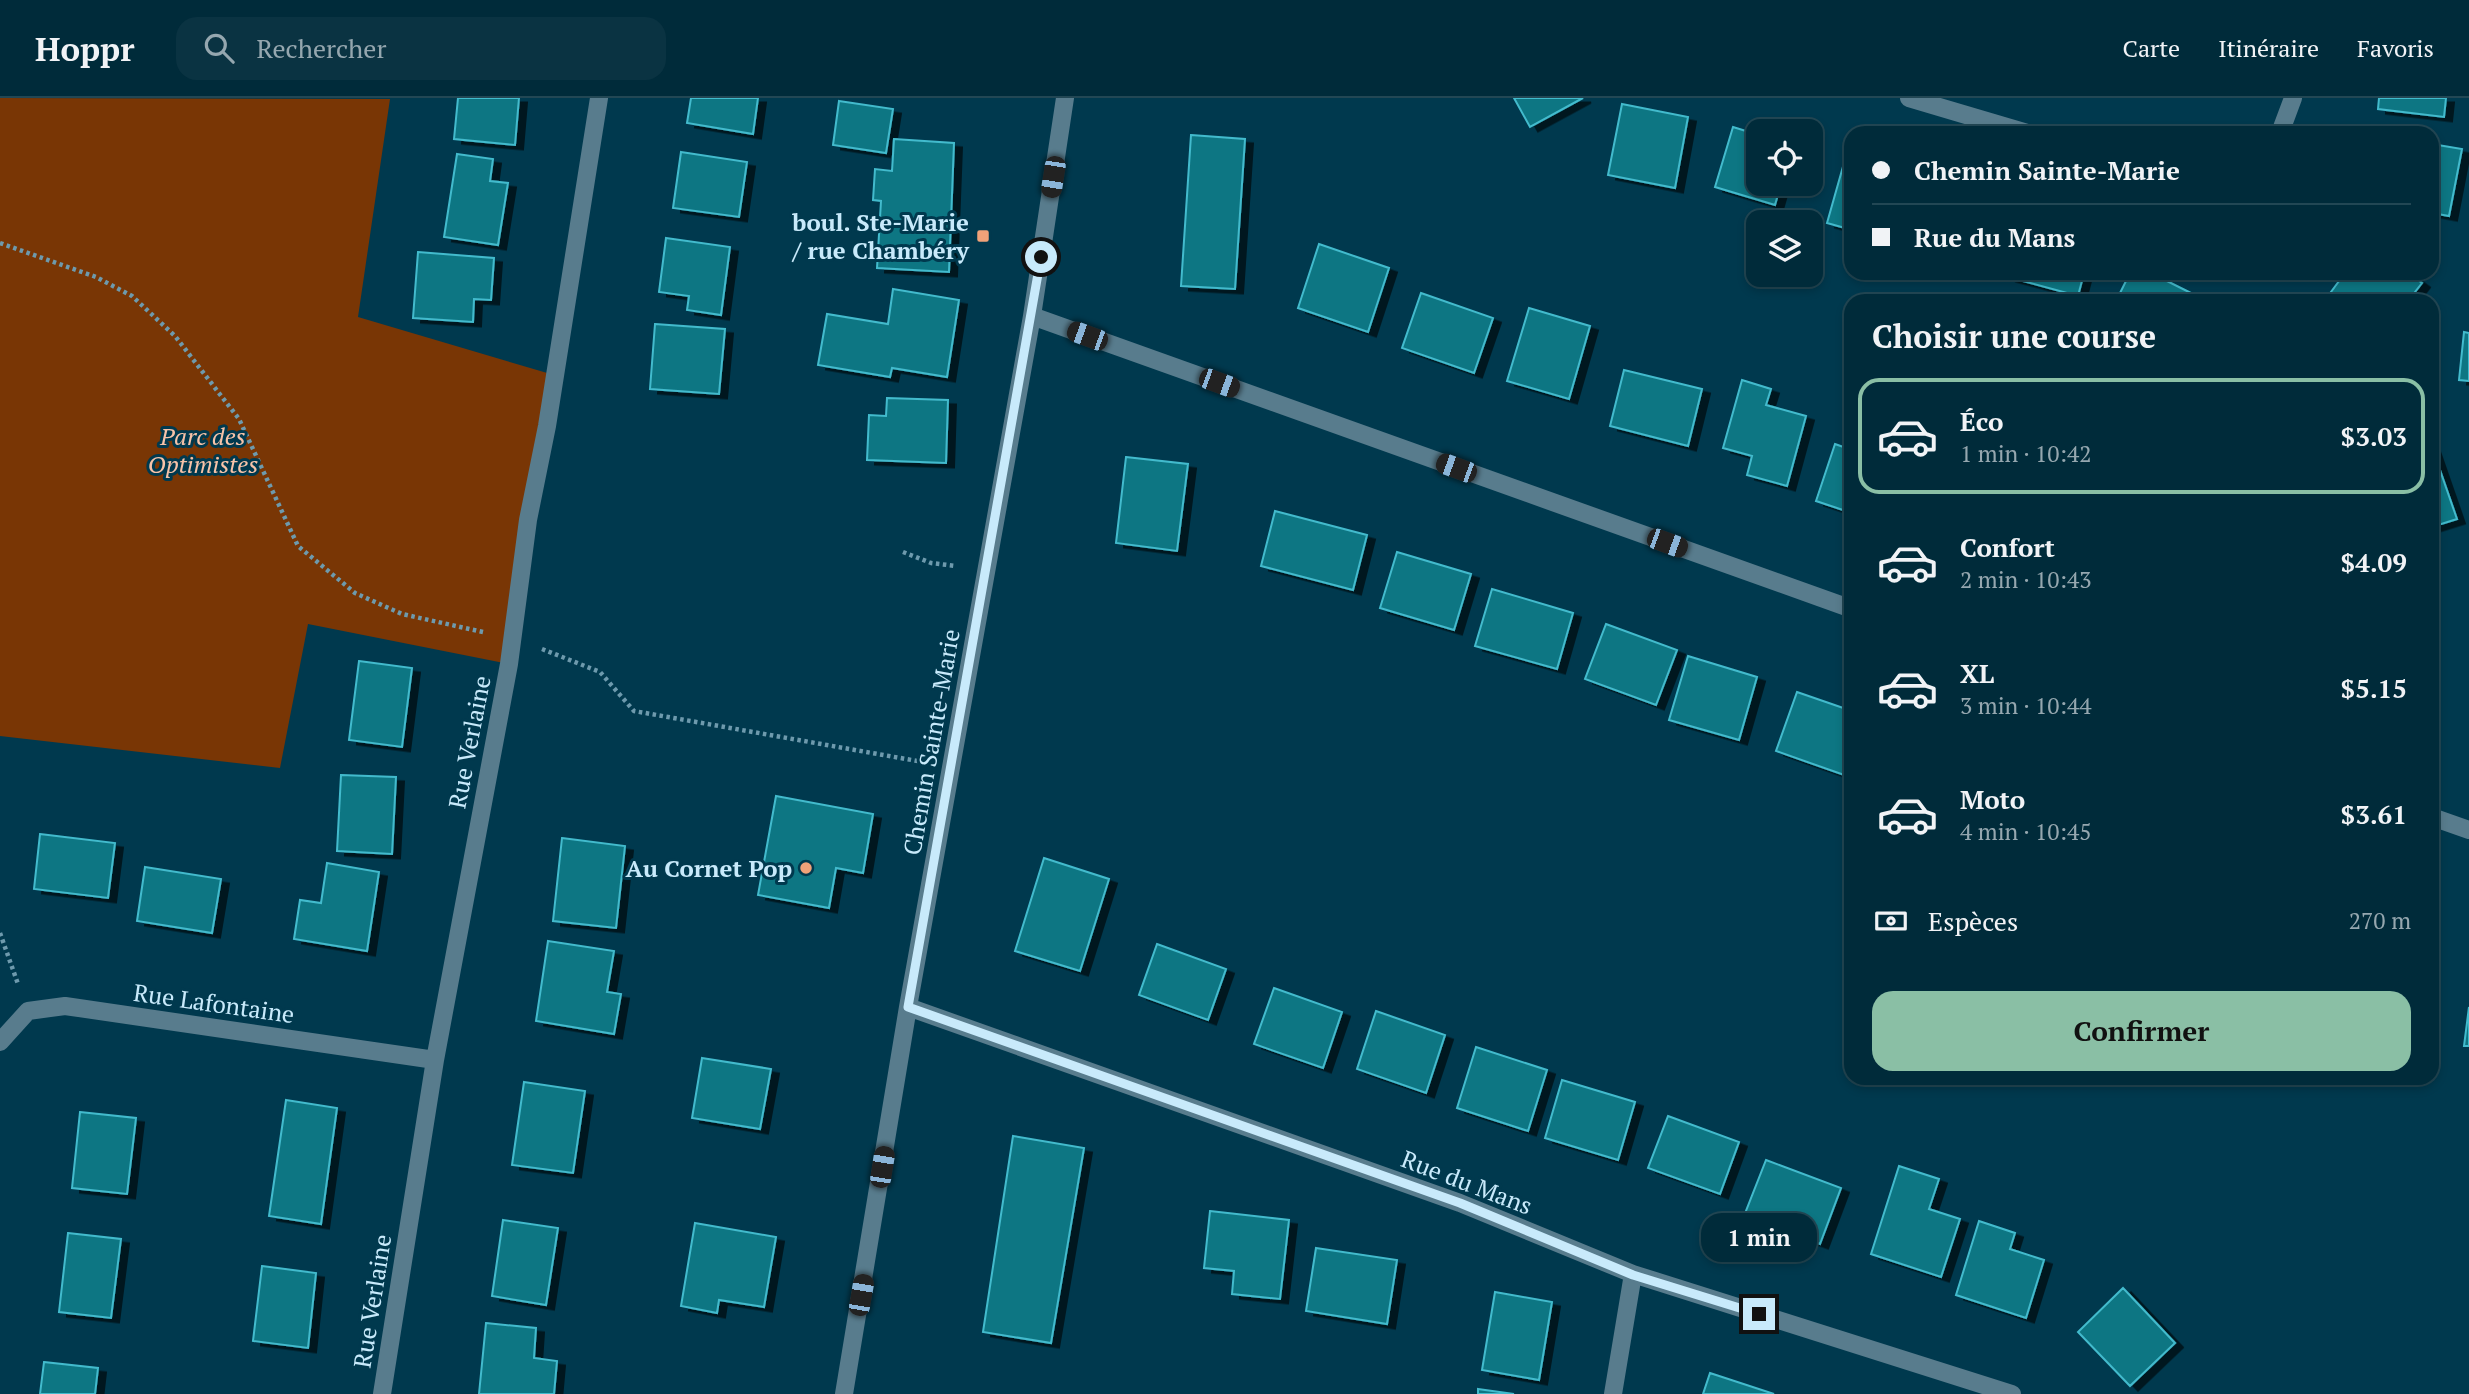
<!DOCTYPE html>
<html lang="fr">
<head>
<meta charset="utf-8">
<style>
	:root { --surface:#002b3a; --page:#0a3342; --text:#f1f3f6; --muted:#95a7af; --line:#224754; --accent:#8abfa5 }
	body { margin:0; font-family:"PT Serif",serif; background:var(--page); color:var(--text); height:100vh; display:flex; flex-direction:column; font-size:26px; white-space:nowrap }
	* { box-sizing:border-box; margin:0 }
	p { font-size:23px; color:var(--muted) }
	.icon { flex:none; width:38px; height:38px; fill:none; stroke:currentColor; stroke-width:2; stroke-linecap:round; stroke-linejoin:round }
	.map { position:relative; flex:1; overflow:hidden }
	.sheet { position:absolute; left:1844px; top:196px; width:595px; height:791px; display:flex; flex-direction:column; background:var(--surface); border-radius:21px; box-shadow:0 4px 10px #0003,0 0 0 2px var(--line) }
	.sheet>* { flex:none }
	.guide { position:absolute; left:1844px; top:28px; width:595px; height:154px; border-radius:21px; box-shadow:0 4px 10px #0003,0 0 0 2px var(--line); display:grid; align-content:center; height:154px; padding:0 28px; background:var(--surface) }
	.fabs { position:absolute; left:1746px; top:21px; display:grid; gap:14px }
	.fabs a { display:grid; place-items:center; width:77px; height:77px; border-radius:14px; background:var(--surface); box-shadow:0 4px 10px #0003,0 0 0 2px var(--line); font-size:35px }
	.end { position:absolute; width:32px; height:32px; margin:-16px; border:9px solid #c8eafb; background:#111; box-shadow:0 0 0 4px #111 }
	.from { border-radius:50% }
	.bubble { position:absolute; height:49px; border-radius:21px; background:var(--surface); box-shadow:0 4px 10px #0003,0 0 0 2px var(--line); font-size:23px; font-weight:700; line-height:49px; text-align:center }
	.car { position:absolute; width:21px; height:42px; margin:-21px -10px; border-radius:9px; box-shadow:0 0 5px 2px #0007; background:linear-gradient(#222 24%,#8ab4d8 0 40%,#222 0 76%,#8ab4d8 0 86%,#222 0) }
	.guide b { display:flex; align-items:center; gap:24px; height:66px; font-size:26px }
	.guide b+b { border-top:2px solid var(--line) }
	.guide i { width:18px; height:18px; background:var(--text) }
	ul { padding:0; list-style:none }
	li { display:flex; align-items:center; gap:21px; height:116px; margin:0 14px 10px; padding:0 14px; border:4px solid transparent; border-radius:21px }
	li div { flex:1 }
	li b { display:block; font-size:26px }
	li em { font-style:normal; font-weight:700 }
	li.current { border-color:var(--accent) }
	li>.icon { width:63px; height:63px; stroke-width:1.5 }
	h2 { padding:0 28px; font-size:32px; line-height:84px }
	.pay { display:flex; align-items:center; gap:18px; height:77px; padding:0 28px; font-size:26px }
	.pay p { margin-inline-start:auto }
	.button { display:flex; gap:14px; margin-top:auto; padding:14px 28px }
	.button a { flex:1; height:80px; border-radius:21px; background:var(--accent); color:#111; font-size:28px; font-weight:700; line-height:80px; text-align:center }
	header { display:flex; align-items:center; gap:42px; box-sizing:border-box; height:98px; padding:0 35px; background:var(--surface); border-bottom:2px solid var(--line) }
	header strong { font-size:33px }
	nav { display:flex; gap:38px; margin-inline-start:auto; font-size:24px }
	.search { width:490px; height:63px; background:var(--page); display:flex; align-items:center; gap:18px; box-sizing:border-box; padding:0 24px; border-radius:21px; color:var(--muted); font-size:26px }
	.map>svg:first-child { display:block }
</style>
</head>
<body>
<header>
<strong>Hoppr</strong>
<div class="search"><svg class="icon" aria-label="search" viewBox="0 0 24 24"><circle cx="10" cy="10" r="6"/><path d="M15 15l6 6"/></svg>Rechercher</div>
<nav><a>Carte</a><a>Itinéraire</a><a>Favoris</a></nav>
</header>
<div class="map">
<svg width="2469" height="1296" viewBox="0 0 2469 1296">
	<defs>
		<filter id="shadow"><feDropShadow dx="8" dy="4.5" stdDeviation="0" flood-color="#0009"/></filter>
	</defs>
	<rect width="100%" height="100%" fill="#00394e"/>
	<path fill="#793605" d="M0,0L390,1L358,219L554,277L509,566L308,526L280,670L0,638Z"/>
	<path fill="#117683" stroke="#43bbcd" stroke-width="2" filter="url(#shadow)" d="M458,0H519L515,47L454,41Z
		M691,0H758L753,36L687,25Z
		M1514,0H1583L1530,29Z
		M2379,0H2446L2444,19L2378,11Z
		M839,3L893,11L886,55L833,47Z
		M1622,6L1688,19L1675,90L1608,77Z
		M1733,29L1759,37V86H1781L1775,107L1715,89Z
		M1191,37L1245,41L1235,191L1181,188Z
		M894,41L954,45L949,174L877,170L881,103L873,102L875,71L892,73Z
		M2432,46L2462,51L2449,118L2432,115Z
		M681,54L747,64L739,119L673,110Z
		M457,56L493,61L490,83L508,85L498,147L444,139Z
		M1844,65L1852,67V132L1827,125Z
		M666,140L730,149L721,217L687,212L689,198L659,194Z
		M1319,146L1389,170L1368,234L1298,210Z
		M418,154L494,160L491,202L474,201L473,224L413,220Z
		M2009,175H2084L2078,198L2008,179Z
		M2130,175H2151L2193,196L2189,203H2116Z
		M2345,175H2408L2422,185L2408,203H2335L2328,198Z
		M893,191L959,202L947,279L892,270L890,279L818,267L827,216L888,226Z
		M1421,195L1493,220L1474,275L1402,250Z
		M2226,198L2259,203H2225Z
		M1529,210L1590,228L1569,301L1507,283Z
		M655,226L725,231L719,296L650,291Z
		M2464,234L2469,235V283L2459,282Z
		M1624,272L1702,291L1688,348L1610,328Z
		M1742,282L1771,291L1766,307L1806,318L1787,388L1747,377L1752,358L1723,350Z
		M887,300L948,302L946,365L867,362L869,317L886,318Z
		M1835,346L1852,352V415L1816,403Z
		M2432,349L2457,421L2432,429Z
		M1126,359L1188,366L1177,453L1116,445Z
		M1275,413L1367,437L1353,492L1261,468Z
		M1397,454L1471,476L1454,532L1380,510Z
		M1492,491L1573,515L1557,571L1475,548Z
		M1606,526L1677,552L1656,607L1585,581Z
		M1688,558L1757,579L1739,642L1669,622Z
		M359,563L412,570L402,649L349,642Z
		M1797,594L1852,613V664L1847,678L1776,653Z
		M341,677L396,679L392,756L337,753Z
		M776,698L873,716L863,775L836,770L829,810L758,797Z
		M40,736L115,745L108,800L34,791Z
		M562,740L625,748L616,830L553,823Z
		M1044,760L1109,781L1080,873L1015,853Z
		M327,765L379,774L367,853L294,841L300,802L321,805Z
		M145,769L221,781L212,835L137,823Z
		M548,843L614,853L607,894L621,896L614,936L536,923Z
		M1157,846L1226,871L1208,922L1139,897Z
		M1274,890L1342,914L1323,970L1254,946Z
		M2469,909V948H2464Z
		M1376,913L1445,937L1426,995L1357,971Z
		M1476,949L1547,972L1528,1033L1457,1010Z
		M702,960L771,971L760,1031L692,1020Z
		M1562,982L1635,1004L1618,1062L1545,1040Z
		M524,984L585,993L573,1075L512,1067Z
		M286,1002L337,1010L321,1126L269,1118Z
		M80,1014L136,1020L127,1096L72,1090Z
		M1668,1018L1739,1044L1720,1096L1648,1070Z
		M1013,1038L1084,1050L1051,1245L983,1234Z
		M1766,1062L1841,1090L1820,1146L1744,1118Z
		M1899,1068L1939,1081L1929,1111L1960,1121L1941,1179L1871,1156Z
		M1210,1113L1289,1122L1280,1201L1232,1196L1234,1173L1204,1170Z
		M503,1122L558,1130L546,1207L492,1198Z
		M1979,1123L2015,1135L2010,1151L2044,1162L2026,1220L1956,1197Z
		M695,1125L776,1139L764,1209L719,1202L717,1215L681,1208Z
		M68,1135L121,1141L111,1220L59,1214Z
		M1316,1150L1397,1162L1387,1226L1306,1213Z
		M262,1168L316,1175L308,1250L253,1243Z
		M2123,1190L2175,1245L2130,1288L2078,1234Z
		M1495,1194L1552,1204L1539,1282L1482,1272Z
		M486,1225L536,1230L534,1260L557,1263L554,1296H479Z
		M44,1264L98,1270L95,1296H40Z
		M1710,1275L1774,1296H1703Z
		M1478,1291L1514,1296H1478Z"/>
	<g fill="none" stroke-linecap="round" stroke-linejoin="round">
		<path stroke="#6e9aad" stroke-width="4.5" stroke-dasharray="3.5 3.5" stroke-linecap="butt" d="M0,145L96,179L132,198L175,238L239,321L298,448L355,495L402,516L483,534
			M903,454L931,465L956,468
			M542,551L600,574L634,613L923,664
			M0,835L18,886"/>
		<path stroke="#587c8d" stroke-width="18" d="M1909,0L2027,35
			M2280,35L2293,0
			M1032,218L1852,511
			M2432,719L2469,732
			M908,909L1460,1105L1633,1176L2012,1296
			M0,944L28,913L65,908L435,962
			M382,1296L435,962L509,566L528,422L547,328L599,0
			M844,1296L908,909L1032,218L1065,0
			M1613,1296L1633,1176"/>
	</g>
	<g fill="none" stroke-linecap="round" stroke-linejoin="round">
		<path stroke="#c8eafb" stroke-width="9" d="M1041,159L908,909L1460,1105L1633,1177L1759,1216"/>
	</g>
	<g fill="#f0a279" stroke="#00394e" stroke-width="2.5">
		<rect x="976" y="131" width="14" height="14" rx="3.5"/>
		<circle cx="806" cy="770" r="7"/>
	</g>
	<g text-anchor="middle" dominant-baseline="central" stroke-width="6" stroke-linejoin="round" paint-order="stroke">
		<g font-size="24" font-weight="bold" fill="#c8eafb" stroke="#00394e" text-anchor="end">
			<text x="969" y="124">boul. Ste-Marie<tspan x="969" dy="28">/ rue Chambéry</tspan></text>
			<text x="792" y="770">Au Cornet Pop</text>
		</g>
		<g font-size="24" font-style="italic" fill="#f7c3a8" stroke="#00394e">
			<text x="203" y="338">Parc des<tspan x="203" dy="28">Optimistes</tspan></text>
		</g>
		<g font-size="24" fill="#c8eafb" stroke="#00394e">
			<text transform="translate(469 644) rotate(-79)">Rue Verlaine</text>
			<text transform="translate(931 644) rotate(-80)">Chemin Sainte-Marie</text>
			<text transform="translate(214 905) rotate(8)">Rue Lafontaine</text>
			<text transform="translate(1467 1084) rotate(21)">Rue du Mans</text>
			<text transform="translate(372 1203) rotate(-81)">Rue Verlaine</text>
		</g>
	</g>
</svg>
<div class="fabs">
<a><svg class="icon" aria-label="locate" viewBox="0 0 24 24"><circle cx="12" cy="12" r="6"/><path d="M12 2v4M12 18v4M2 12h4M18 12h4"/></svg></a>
<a><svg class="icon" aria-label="layers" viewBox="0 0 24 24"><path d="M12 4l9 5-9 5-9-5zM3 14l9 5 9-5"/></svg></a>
</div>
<i class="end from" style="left:1041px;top:159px"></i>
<i class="end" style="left:1759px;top:1216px"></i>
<div class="bubble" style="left:1701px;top:1115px;width:116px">1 min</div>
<i class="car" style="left:1053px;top:79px;rotate:189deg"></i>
<i class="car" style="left:1087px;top:238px;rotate:290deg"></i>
<i class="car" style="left:1219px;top:285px;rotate:110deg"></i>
<i class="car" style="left:1456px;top:370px;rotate:290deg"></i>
<i class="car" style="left:1667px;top:445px;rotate:110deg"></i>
<i class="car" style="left:882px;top:1069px;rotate:9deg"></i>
<i class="car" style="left:861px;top:1197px;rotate:10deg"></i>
<div class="guide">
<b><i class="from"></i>Chemin Sainte-Marie</b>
<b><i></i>Rue du Mans</b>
</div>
<section class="sheet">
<h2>Choisir une course</h2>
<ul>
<li class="current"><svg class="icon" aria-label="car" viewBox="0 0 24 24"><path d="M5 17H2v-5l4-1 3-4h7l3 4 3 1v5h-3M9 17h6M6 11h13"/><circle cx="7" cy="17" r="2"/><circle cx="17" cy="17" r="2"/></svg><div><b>Éco</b><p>1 min · 10:42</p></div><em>$3.03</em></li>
<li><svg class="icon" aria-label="car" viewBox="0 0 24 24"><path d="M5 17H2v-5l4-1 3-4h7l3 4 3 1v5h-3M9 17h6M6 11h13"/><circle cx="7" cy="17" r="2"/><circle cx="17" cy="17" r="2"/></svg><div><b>Confort</b><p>2 min · 10:43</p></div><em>$4.09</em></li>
<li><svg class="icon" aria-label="car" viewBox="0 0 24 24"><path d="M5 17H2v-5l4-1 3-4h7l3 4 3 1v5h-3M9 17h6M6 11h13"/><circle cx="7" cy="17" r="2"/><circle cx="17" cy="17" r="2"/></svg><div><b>XL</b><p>3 min · 10:44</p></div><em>$5.15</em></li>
<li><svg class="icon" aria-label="car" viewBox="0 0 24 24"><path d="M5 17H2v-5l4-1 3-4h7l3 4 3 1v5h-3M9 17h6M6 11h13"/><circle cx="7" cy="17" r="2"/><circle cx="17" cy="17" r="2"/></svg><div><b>Moto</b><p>4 min · 10:45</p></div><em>$3.61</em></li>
</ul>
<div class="pay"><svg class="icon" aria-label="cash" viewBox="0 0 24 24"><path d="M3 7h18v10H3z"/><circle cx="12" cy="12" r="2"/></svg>Espèces<p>270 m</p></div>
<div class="button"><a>Confirmer</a></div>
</section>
</div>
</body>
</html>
